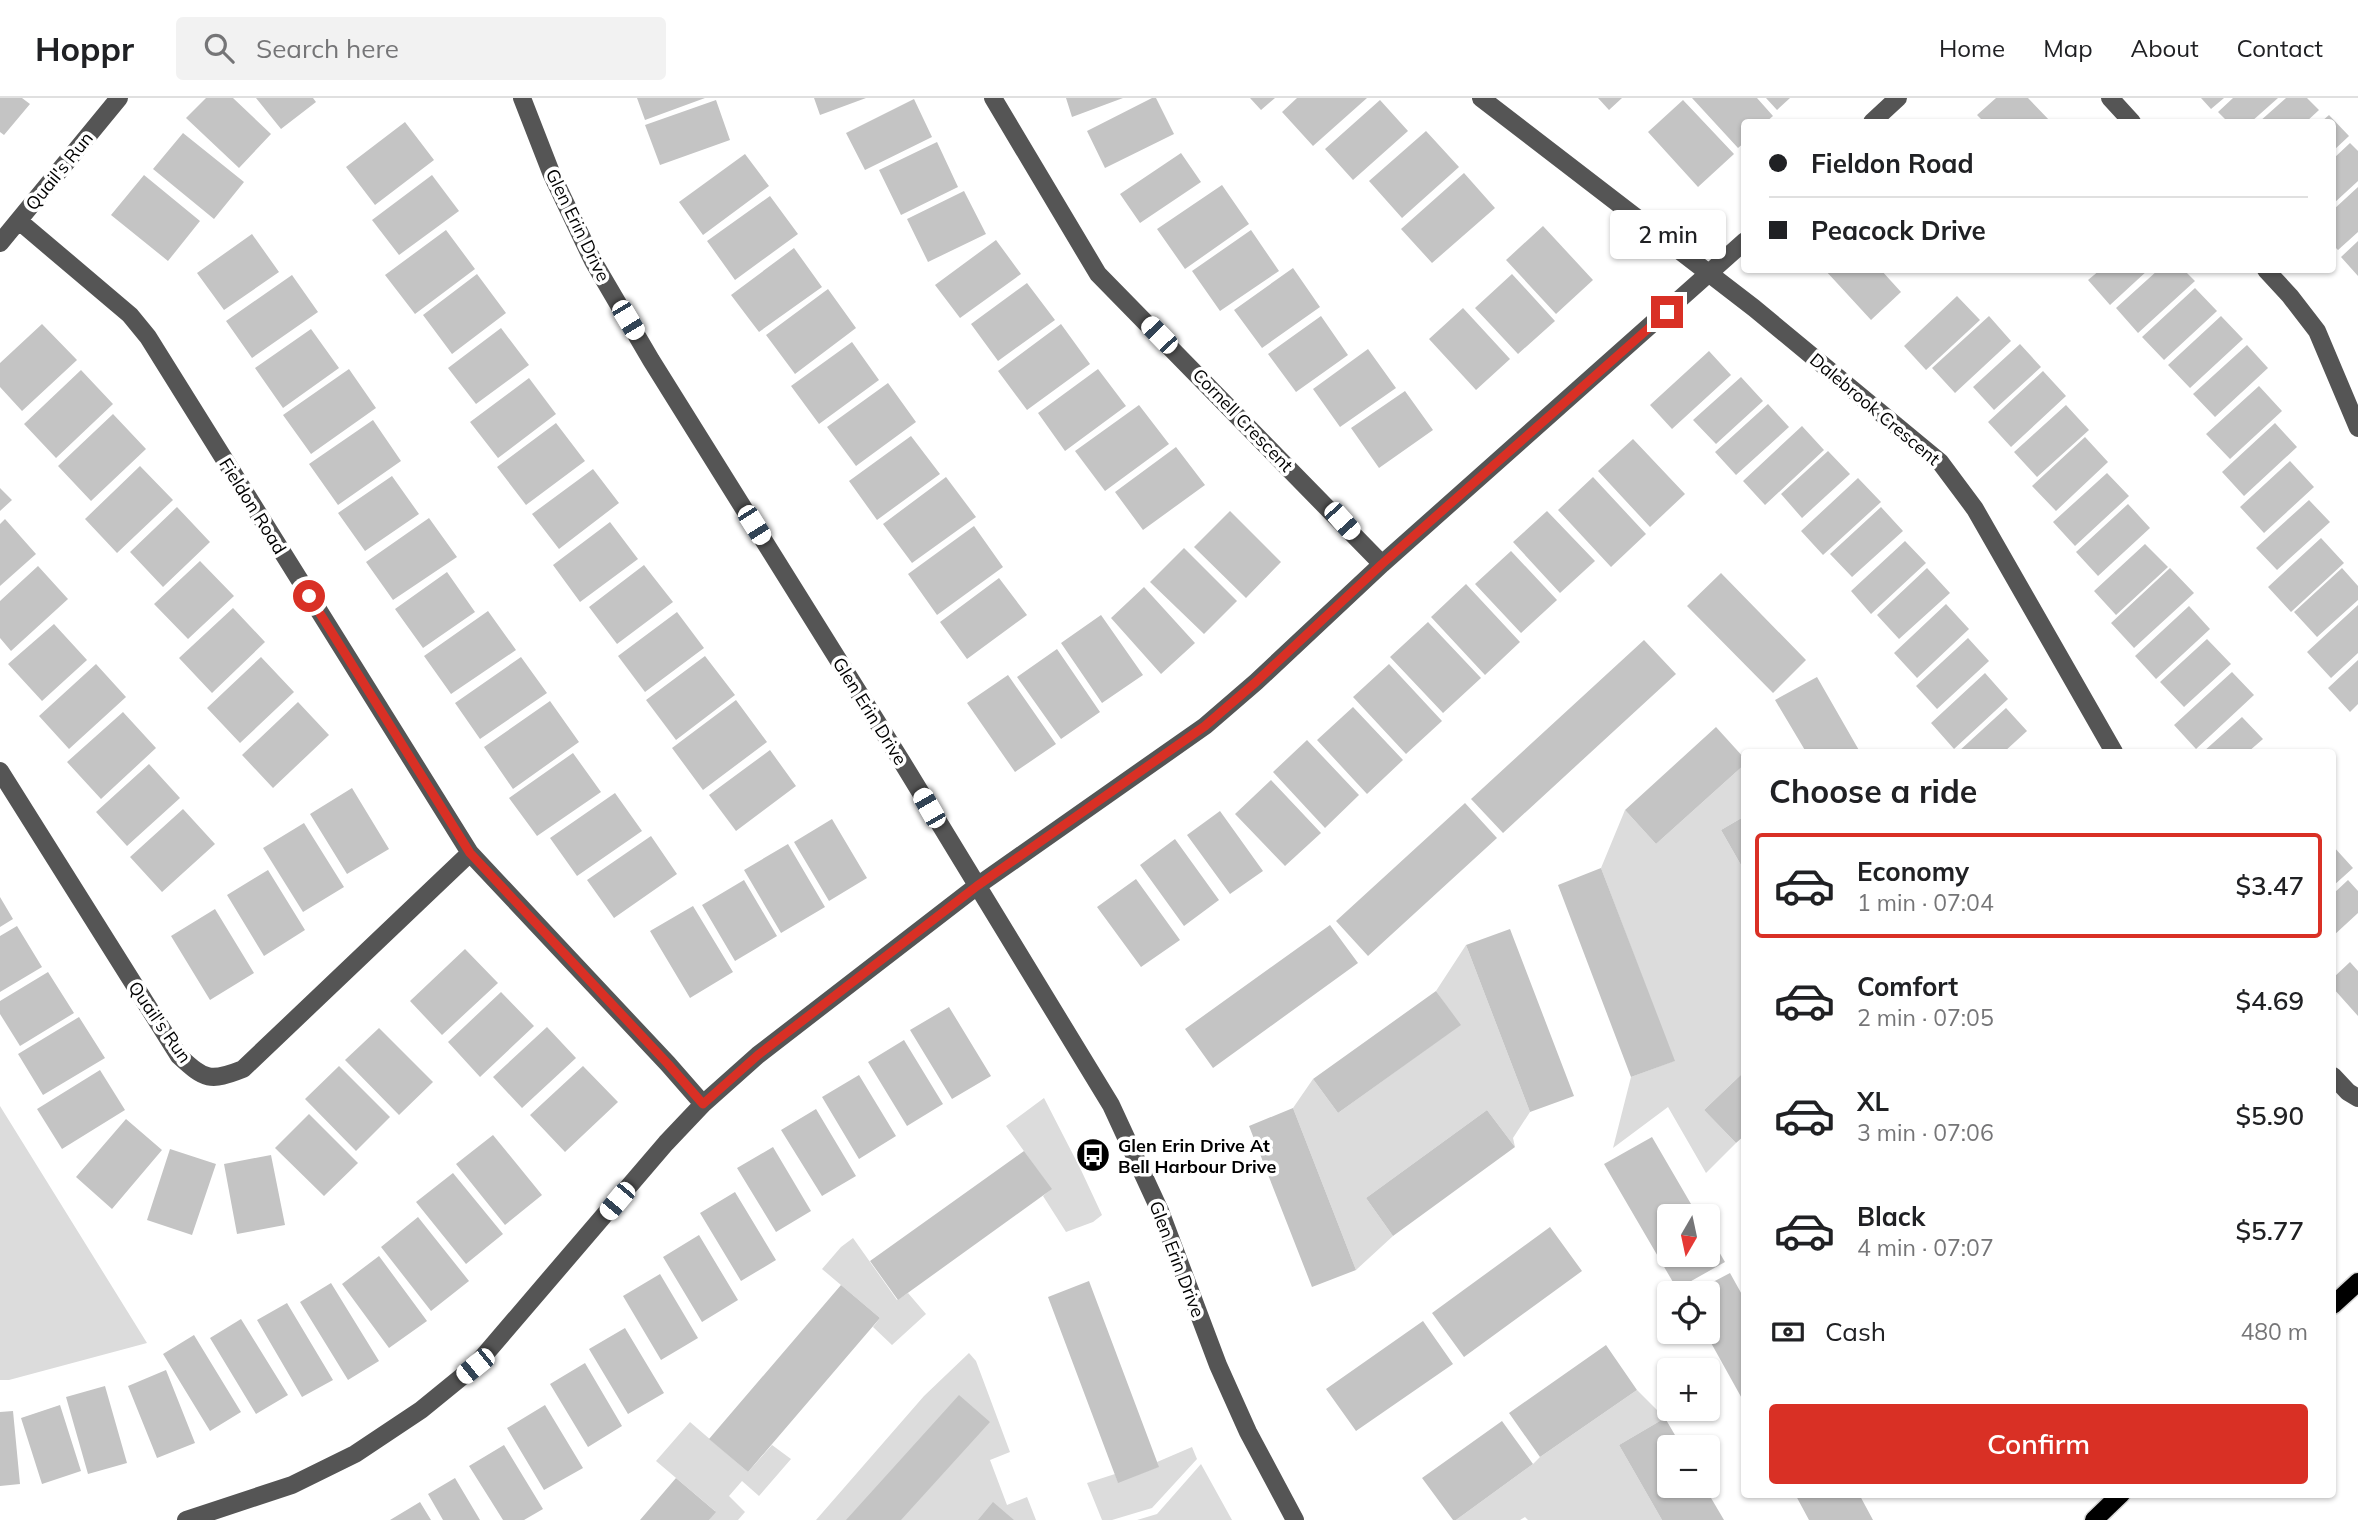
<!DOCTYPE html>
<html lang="en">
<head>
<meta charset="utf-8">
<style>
	:root { --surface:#fff; --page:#f2f2f2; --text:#202124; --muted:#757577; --line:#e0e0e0; --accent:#d93025 }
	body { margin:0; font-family:Mulish,sans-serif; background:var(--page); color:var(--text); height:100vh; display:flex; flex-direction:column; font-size:26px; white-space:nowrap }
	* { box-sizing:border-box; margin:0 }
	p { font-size:23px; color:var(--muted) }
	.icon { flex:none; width:38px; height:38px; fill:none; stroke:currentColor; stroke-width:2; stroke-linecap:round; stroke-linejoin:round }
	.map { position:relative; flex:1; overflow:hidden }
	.sheet { position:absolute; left:1741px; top:651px; width:595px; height:749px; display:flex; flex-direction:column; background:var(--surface); border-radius:7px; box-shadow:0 2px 5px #0004 }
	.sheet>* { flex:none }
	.banner { position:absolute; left:1741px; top:21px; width:595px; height:154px; border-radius:7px; box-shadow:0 2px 5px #0004; display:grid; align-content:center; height:154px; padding:0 28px; background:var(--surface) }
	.needle { width:46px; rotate:189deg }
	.tools { position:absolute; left:1657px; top:1106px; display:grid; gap:14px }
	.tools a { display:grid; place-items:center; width:63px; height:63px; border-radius:7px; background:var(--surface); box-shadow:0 2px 5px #0004; font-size:35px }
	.end { position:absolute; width:32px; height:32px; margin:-16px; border:9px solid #d93025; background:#fff; box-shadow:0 0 0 4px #fff }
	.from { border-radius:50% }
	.bubble { position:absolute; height:49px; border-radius:7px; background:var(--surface); box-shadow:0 2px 5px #0004; font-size:23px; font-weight:600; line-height:49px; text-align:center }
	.car { position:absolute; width:21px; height:42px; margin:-21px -10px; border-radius:9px; box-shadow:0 0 5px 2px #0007; background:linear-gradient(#fff 24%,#345 0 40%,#fff 0 76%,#345 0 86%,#fff 0) }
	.banner b { display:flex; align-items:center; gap:24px; height:66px; font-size:26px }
	.banner b+b { border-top:2px solid var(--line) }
	.banner i { width:18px; height:18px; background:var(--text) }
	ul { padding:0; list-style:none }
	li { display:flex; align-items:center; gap:21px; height:105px; margin:0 14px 10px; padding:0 14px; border:4px solid transparent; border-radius:7px }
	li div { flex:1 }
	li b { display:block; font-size:26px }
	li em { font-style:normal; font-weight:600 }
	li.current { border-color:var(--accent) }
	li>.icon { width:63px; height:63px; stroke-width:1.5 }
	h2 { padding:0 28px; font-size:32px; line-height:84px }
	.pay { display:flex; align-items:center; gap:18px; height:77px; padding:0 28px; font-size:26px }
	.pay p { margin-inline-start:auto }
	.button { display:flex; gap:14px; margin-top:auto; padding:14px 28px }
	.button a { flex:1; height:80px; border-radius:7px; background:var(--accent); color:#fff; font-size:28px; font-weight:600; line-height:80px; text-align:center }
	header { display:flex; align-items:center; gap:42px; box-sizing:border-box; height:98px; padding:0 35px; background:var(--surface); border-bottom:2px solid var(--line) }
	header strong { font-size:33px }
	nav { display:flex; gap:38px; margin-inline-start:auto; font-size:24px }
	.search { width:490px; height:63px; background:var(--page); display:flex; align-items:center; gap:18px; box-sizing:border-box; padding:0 24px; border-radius:7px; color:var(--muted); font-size:26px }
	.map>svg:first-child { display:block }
</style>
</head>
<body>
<header>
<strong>Hoppr</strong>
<div class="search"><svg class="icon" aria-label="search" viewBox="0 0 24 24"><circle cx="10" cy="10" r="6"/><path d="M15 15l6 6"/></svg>Search here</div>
<nav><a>Home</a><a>Map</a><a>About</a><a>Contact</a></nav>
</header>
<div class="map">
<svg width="2358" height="1422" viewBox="0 0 2358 1422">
	<rect width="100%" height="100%" fill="#fff"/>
	<path fill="#dcdcdc" d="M1745,666V718L1721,732L1745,774V973L1704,1012L1736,1045L1706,1075L1668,1009L1613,1050L1631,979L1674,963L1601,770L1625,712L1656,746Z
		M1466,847L1530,1014L1513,1040L1515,1049L1487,1012L1366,1100L1393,1138L1356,1172L1293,1010L1313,981L1338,1015L1460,927L1436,893Z
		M1044,1000L1081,1072L1102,1117L1093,1124L1066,1134L1043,1098L1051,1091L1006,1028Z
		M0,1008L147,1245L9,1282H0Z
		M853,1140L897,1202L908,1195L926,1216L892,1247L873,1229L880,1220L822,1171L841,1149Z
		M969,1255L976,1263L1010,1354L990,1362L1007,1407L1027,1399L1036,1422H816L924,1298Z
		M1637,1292L1665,1320L1619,1347L1662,1422H1528L1525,1419L1520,1422H1456L1533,1366L1540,1359Z
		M690,1324L748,1374L772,1347L791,1361L759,1398L742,1383L729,1398L745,1414L738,1422H709L715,1413L656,1363Z
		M1192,1349L1197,1361L1152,1410L1112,1422H1102L1087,1385L1115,1376L1118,1384L1158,1369L1157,1364Z
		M1201,1366L1232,1422H1137L1157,1416Z"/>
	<path fill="#c4c4c4" d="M0,0H22L30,6L4,37L0,34Z
		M206,0H233L271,36L239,70L186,20Z
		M256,0H313L316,4L281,31Z
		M637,0H705L645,22Z
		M814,0H866L820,17Z
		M1066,0H1123L1072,19Z
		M1152,0H1156L1174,36L1105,70L1087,33Z
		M1250,0H1275L1261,12Z
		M1297,0H1367L1313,48L1282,14Z
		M1598,0H1622L1609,12Z
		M1692,0H1757L1773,18L1766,24H1745V44L1738,50Z
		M1766,0H1790L1777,12Z
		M1996,0H2028L2051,24H1984L1977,17Z
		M2201,0H2224L2211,11Z
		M2233,0H2278L2251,24H2228L2218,14Z
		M2286,0H2307L2319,12L2306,24H2259Z
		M914,1L932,39L865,72L846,35Z
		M716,2L730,42L660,67L645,27Z
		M1380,2L1408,33L1353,82L1325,51Z
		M1683,2L1734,56L1698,89L1648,34Z
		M2329,17L2349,38L2333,53V24H2321Z
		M405,24L434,62L375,107L346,69Z
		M1426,33L1459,69L1402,120L1369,83Z
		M183,35L244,84L214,121L153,71Z
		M937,44L958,89L901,117L879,72Z
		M2350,45L2358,53V83L2333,106V61Z
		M1181,55L1201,84L1140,125L1120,96Z
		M745,56L769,88L703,137L679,104Z
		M1464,75L1495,110L1432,165L1401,131Z
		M144,77L200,123L168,163L111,117Z
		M432,77L459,113L399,157L372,122Z
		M1222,87L1249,126L1185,171L1157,131Z
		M2358,89V134L2338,152L2333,147V112Z
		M964,93L986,136L928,164L907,121Z
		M770,98L798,136L735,182L707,143Z
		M1543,128L1593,182L1556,216L1506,162Z
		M446,132L475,171L415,216L385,177Z
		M1251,132L1279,173L1220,213L1192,173Z
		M252,136L279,174L224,212L197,175Z
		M996,142L1021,176L960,220L935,187Z
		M2358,143V178L2341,159Z
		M794,150L822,189L759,234L731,197Z
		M1293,170L1320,209L1262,250L1234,212Z
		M1825,172H1881L1901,194L1871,222Z
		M2100,172H2148L2110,207L2088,182Z
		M2158,172H2184L2195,183L2138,235L2116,210Z
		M477,176L506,215L452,256L423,217Z
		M1512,176L1555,223L1518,256L1475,210Z
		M292,177L318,214L252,260L226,223Z
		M1027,185L1055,222L998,263L971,226Z
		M2195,190L2217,213L2164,262L2142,239Z
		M828,191L856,230L795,276L766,237Z
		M1957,198L1980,222L1926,272L1904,248Z
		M1463,210L1510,261L1476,292L1429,241Z
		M1321,218L1348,257L1296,294L1268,256Z
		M1989,218L2011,243L1955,295L1932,270Z
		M2221,218L2243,241L2190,290L2168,267Z
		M42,226L77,262L22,313L0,289V265Z
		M1061,226L1090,266L1027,312L998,273Z
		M501,230L529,267L476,306L448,270Z
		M311,231L339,270L283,310L255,270Z
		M852,244L879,282L819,326L791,288Z
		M2020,246L2041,269L1994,312L1973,289Z
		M2247,247L2268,270L2215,319L2193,296Z
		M1368,251L1396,290L1340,329L1313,291Z
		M1709,253L1731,277L1672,331L1650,307Z
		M349,271L376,310L311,356L283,317Z
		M1098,271L1126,308L1065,353L1038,315Z
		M81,272L113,306L56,360L24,326Z
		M2043,273L2066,298L2011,349L1988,324Z
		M1741,279L1763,303L1716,346L1693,322Z
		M529,280L556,316L498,360L470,324Z
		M888,285L916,324L856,368L827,329Z
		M2259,288L2282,313L2230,361L2206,336Z
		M1405,293L1433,332L1379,370L1351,330Z
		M1768,306L1789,329L1736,377L1715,354Z
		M1139,307L1169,346L1105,393L1075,353Z
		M2066,307L2089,332L2037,379L2014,354Z
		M113,316L146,351L91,403L58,368Z
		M373,322L401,363L338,407L309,366Z
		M556,325L585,363L526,407L497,369Z
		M2275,325L2297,349L2244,398L2222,374Z
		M1802,328L1824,352L1765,407L1743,383Z
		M911,338L940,376L877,422L849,383Z
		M2085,339L2108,364L2056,413L2032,388Z
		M1633,341L1685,396L1650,429L1598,373Z
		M1176,349L1205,387L1143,432L1115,394Z
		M1828,353L1850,376L1802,420L1781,396Z
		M2290,363L2314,389L2264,435L2240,409Z
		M140,368L173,402L117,455L85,421Z
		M593,371L619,405L559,451L532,416Z
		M2107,375L2129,398L2075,448L2053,424Z
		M392,378L419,416L365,453L338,415Z
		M946,379L976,419L912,465L883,426Z
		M1593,379L1646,436L1611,469L1558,412Z
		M1858,380L1881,404L1823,457L1801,433Z
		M0,390L12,402L0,413Z
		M2309,402L2330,424L2277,472L2256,450Z
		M2128,406L2150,430L2098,478L2076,454Z
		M177,409L210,444L163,489L130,454Z
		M1881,409L1903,433L1852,479L1830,456Z
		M1230,413L1281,464L1246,500L1194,449Z
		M1547,413L1595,463L1560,495L1513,444Z
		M429,420L457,459L393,502L366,464Z
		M5,421L36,456L0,488V426Z
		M610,424L638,461L580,504L553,467Z
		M974,428L1003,469L937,517L908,476Z
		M2321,440L2344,465L2291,514L2268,489Z
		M1905,443L1926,465L1871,516L1851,493Z
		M2145,446L2168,469L2116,517L2094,493Z
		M1184,450L1237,503L1204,536L1150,484Z
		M1511,453L1557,502L1521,535L1475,486Z
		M200,463L234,498L188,541L154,506Z
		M644,467L673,504L617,546L589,509Z
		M38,468L68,501L11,553L0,540V503Z
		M1927,470L1950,495L1899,541L1877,517Z
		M2170,470L2194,495L2134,550L2111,525Z
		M2342,470L2358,488V502L2317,539L2294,514Z
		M447,474L475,514L423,550L395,511Z
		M1721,475L1806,562L1773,595L1687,508Z
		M999,480L1027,517L967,561L940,524Z
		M1466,486L1520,544L1485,577L1431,519Z
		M1144,489L1195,545L1161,576L1111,520Z
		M1946,506L1969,531L1917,580L1894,555Z
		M2358,507V555L2331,580L2307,554Z
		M2189,508L2210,531L2156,581L2135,558Z
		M233,510L265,544L212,595L179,560Z
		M488,513L516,552L451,596L424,558Z
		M677,514L704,550L645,594L618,558Z
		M1101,517L1143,577L1102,605L1061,545Z
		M1428,524L1481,580L1443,615L1390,559Z
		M54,526L87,562L42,603L8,566Z
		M1968,540L1989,563L1937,611L1916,588Z
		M2207,541L2231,566L2184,609L2160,584Z
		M1644,542L1676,576L1503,735L1471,701Z
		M1057,551L1100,614L1061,641L1017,579Z
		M705,558L735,597L676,642L646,602Z
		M261,559L294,594L240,645L207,610Z
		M521,559L547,595L480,641L455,605Z
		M2358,562V606L2350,614L2328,590Z
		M96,566L126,599L69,651L39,618Z
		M1389,566L1442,623L1406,656L1353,599Z
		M2232,574L2254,597L2196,651L2174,627Z
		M1985,575L2008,601L1954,651L1931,625Z
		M1008,577L1056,646L1015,674L967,605Z
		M1817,579L1860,654H1806L1775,602Z
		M736,602L767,644L703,692L672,650Z
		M550,603L579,644L513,691L484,649Z
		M298,604L329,637L273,690L242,657Z
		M1353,609L1403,662L1367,696L1317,642Z
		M2006,610L2027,633L2004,654H1958Z
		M123,614L156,650L101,701L67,664Z
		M2242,619L2263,641L2248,654H2203Z
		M1716,629L1745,661V666L1656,746L1625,712Z
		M1307,642L1359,697L1325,730L1273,674Z
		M770,652L796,688L736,733L709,697Z
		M573,655L601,694L537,738L509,700Z
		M149,666L180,700L127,748L96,714Z
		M1271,682L1321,735L1285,768L1235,716Z
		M352,690L389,751L347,776L310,716Z
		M615,695L642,733L577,778L550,740Z
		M1465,705L1497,740L1368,858L1336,823Z
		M183,711L215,746L162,794L130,759Z
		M1220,713L1263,773L1230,796L1187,737Z
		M1745,718V774L1721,732Z
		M832,721L867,780L829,803L794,744Z
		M304,725L344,789L303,814L263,750Z
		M651,738L677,776L614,820L587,782Z
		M1175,741L1219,802L1184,828L1140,767Z
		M788,746L825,809L781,835L744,772Z
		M2333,748L2353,770L2333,788Z
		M1601,770L1675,963L1631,979L1558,787Z
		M268,772L305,832L264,858L227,797Z
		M1136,781L1180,842L1141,869L1097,809Z
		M744,782L777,838L735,863L702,807Z
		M2348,782L2358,793V815L2333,838V796Z
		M0,799L13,821L0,829Z
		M693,808L733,874L690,900L650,833Z
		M215,811L254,875L210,902L171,838Z
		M1330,827L1358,865L1213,970L1185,931Z
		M17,828L42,869L0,894V838Z
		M1510,831L1574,998L1530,1014L1466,847Z
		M465,851L498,885L442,937L410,903Z
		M2350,864L2358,873V918L2333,890V880Z
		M48,874L74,915L20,948L0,916V903Z
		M1436,893L1461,927L1338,1015L1313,981Z
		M501,894L534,928L480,979L448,944Z
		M949,909L991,978L952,1001L910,932Z
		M79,919L105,960L43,997L18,956Z
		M547,929L576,960L522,1010L493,979Z
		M379,930L433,984L399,1017L345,962Z
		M904,942L943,1006L907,1028L868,964Z
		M339,968L390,1019L356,1053L305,1001Z
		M583,968L618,1004L565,1054L530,1017Z
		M100,972L125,1012L62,1051L37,1011Z
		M1745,973V1037L1736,1045L1704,1012Z
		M859,977L896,1038L859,1061L822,999Z
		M1293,1010L1356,1172L1312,1189L1249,1028Z
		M816,1011L856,1078L822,1098L781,1032Z
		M1487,1012L1515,1049L1393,1138L1366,1100Z
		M309,1016L358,1065L324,1098L275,1050Z
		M126,1021L162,1052L112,1111L76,1079Z
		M493,1037L542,1097L505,1127L456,1066Z
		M1652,1039L1698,1118H1670V1157H1708V1135L1725,1164L1677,1191L1604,1066Z
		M773,1049L811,1113L776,1134L737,1070Z
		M170,1051L216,1066L192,1137L147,1122Z
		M1024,1053L1052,1091L898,1202L870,1163Z
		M271,1057L285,1127L237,1136L224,1066Z
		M453,1075L503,1136L466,1166L416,1104Z
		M735,1094L776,1162L741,1183L700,1115Z
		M418,1119L469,1183L431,1213L381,1149Z
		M1550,1129L1582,1173L1464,1259L1432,1215Z
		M699,1137L738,1202L702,1224L663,1159Z
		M379,1158L427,1223L389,1250L342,1186Z
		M1730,1175L1745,1202V1306L1705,1234H1708V1195H1692Z
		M660,1176L698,1240L661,1262L623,1198Z
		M1089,1183L1159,1369L1118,1385L1048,1199Z
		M331,1185L379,1263L348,1282L300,1204Z
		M841,1187L880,1220L748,1374L709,1341Z
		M287,1205L333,1282L302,1299L257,1222Z
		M241,1221L288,1297L256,1316L210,1240Z
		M1423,1223L1453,1266L1356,1333L1326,1291Z
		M625,1230L664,1295L628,1316L589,1251Z
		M194,1237L241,1314L210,1333L163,1256Z
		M1606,1247L1637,1292L1540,1359L1509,1315Z
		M585,1265L622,1328L588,1349L550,1286Z
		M166,1272L195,1345L157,1360L128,1288Z
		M105,1288L127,1365L88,1376L66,1299Z
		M959,1297L990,1324L901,1422H846Z
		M60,1307L81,1373L42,1386L21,1320Z
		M545,1307L583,1370L544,1392L507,1330Z
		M13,1313L20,1386L0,1388V1314Z
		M1665,1320L1682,1349H1670V1388H1704L1724,1422H1662L1619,1347Z
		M1502,1323L1533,1366L1456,1422H1453L1422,1380Z
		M504,1347L543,1411L524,1422H503L469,1368Z
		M455,1380L480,1422H443L428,1396Z
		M676,1380L716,1414L709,1422H640Z
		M1795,1396H1859L1873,1422H1809Z
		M420,1404L431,1422H390Z
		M993,1404L1014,1422H978Z"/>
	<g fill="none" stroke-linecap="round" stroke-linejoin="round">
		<g stroke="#dbdbdb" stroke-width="21">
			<path id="major" d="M2333,1207L2358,1184
				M2094,1422L2121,1396"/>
		</g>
		<path stroke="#555" stroke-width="18" d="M522,0L552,77L593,163L651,262L902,664L1111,1007L1160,1113L1218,1267L1248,1334L1295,1422
			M993,0L1098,176L1382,466
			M1481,0L1754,210L1940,364L1975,411L2114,654
			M2110,0L2132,24
			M1872,24L1898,0
			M19,123L130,217L148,239L470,755L668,966L703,1006
			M0,145L119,0
			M2266,172L2290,198L2317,233L2358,330
			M0,673L179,958C205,982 210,984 243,971L470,755
			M2333,978L2348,994L2358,1000
			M186,1422L292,1387L355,1356L421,1312L475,1268L666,1045L703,1006L758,957L977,788L1205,628L1256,584L1382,466L1745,143"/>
		<use href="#major" stroke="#000" stroke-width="18"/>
	</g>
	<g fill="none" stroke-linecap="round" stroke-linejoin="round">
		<path stroke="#d93025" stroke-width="9" d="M309,498L470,755L668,966L703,1006L758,957L977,788L1205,628L1256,584L1382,466L1667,214"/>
	</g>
	<defs>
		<g id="bus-disc" transform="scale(1.75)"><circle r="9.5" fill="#000" stroke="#fff"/><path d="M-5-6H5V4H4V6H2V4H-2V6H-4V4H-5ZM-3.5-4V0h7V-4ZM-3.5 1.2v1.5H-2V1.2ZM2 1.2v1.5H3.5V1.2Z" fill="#fff"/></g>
	</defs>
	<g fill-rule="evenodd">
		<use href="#bus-disc" x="1093" y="1057"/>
	</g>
	<g text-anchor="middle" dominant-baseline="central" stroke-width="7" stroke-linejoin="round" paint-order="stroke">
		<g font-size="18" fill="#000" stroke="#fff">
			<text transform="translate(59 73) rotate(-51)">Quail's Run</text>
			<text transform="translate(578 127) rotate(64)">Glen Erin Drive</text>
			<text transform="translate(1875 311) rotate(40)">Dalebrook Crescent</text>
			<text transform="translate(1243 322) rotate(46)">Cornell Crescent</text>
			<text transform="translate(253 408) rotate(58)">Fieldon Road</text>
			<text transform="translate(870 613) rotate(58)">Glen Erin Drive</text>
			<text transform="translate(160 924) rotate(55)">Quail's Run</text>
			<text transform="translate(1177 1161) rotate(69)">Glen Erin Drive</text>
		</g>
		<g font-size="18" font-weight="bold" fill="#000" stroke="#fff" text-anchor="start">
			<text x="1118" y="1047">Glen Erin Drive At<tspan x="1118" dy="21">Bell Harbour Drive</tspan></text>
		</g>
	</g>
</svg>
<div class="tools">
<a><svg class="needle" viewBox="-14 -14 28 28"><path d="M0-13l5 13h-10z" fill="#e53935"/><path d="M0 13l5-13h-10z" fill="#757577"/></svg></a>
<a><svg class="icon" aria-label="locate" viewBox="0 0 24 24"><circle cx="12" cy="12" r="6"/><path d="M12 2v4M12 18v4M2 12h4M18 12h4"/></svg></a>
<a>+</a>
<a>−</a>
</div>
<i class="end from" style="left:309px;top:498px"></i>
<i class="end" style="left:1667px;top:214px"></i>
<div class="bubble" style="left:1610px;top:112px;width:116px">2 min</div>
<i class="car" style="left:628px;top:222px;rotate:149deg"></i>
<i class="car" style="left:1159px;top:237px;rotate:316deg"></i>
<i class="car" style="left:1342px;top:423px;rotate:138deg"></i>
<i class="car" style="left:754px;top:427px;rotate:148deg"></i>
<i class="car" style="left:929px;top:710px;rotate:330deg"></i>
<i class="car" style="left:617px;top:1103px;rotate:220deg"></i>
<i class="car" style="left:475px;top:1268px;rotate:231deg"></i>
<div class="banner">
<b><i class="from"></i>Fieldon Road</b>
<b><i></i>Peacock Drive</b>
</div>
<section class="sheet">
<h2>Choose a ride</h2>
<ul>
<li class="current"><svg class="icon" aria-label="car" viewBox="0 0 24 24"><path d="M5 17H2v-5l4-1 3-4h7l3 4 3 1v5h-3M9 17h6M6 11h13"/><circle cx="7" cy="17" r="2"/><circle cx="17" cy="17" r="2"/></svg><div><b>Economy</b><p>1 min · 07:04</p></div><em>$3.47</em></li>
<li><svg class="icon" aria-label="car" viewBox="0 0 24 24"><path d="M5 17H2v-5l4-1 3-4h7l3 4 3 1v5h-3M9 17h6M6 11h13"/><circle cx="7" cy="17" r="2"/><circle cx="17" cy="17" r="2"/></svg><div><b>Comfort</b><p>2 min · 07:05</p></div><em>$4.69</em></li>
<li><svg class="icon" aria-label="car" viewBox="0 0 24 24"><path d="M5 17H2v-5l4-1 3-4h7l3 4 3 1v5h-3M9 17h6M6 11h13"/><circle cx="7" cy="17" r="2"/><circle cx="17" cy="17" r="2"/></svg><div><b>XL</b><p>3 min · 07:06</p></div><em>$5.90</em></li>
<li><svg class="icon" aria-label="car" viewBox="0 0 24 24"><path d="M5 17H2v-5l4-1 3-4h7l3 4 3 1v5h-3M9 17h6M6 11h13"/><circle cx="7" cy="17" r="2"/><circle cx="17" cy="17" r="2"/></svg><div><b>Black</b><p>4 min · 07:07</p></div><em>$5.77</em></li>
</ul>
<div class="pay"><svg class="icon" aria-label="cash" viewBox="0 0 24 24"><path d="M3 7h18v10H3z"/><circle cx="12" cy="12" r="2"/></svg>Cash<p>480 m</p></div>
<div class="button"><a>Confirm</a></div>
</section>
</div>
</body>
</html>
